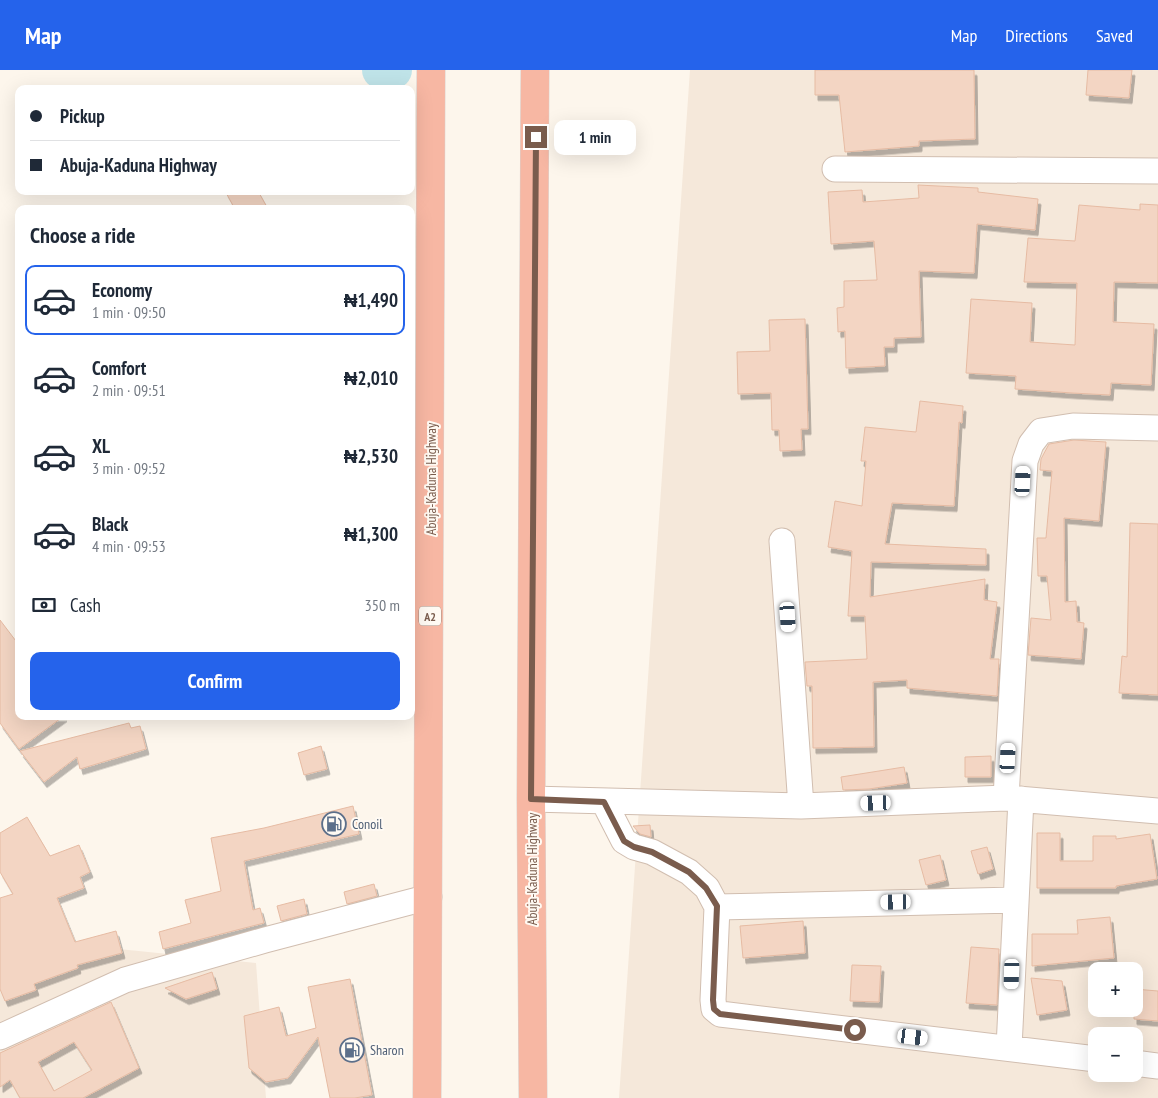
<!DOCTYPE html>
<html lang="en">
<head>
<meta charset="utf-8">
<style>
	:root { --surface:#fff; --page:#f6f6f7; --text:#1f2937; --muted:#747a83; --line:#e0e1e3; --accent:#2563eb }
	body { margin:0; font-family:"PT Sans Narrow",sans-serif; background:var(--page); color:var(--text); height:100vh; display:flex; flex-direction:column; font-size:19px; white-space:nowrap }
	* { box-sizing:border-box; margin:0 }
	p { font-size:16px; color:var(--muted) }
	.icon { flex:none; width:28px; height:28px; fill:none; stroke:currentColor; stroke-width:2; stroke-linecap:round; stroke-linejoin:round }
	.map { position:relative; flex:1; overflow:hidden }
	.sheet { position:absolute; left:15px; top:135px; width:400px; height:515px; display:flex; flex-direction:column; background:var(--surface); border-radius:10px; box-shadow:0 5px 20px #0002 }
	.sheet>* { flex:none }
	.banner { position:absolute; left:15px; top:15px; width:400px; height:110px; border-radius:10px; box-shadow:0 5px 20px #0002; display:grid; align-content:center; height:110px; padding:0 15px; background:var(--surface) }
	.tools { position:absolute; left:1088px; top:892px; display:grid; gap:10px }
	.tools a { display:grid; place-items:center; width:55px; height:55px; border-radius:10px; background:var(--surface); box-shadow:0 5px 20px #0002; font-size:25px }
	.end { position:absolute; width:22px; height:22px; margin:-11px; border:6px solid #7a5c4d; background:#fff; box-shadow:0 0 0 2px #fff }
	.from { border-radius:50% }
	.bubble { position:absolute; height:35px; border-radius:10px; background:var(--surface); box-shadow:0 5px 20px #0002; font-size:16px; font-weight:700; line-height:35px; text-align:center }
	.car { position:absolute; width:15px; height:30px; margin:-15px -8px; border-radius:6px; box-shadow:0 0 4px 1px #0007; background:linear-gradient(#fff 24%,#345 0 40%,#fff 0 76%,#345 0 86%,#fff 0) }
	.banner b { display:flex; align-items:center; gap:18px; height:48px; font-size:19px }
	.banner b+b { border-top:1px solid var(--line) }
	.banner i { width:12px; height:12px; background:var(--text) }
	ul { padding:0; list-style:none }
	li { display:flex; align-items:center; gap:15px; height:70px; margin:0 10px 8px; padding:0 5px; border:2px solid transparent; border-radius:10px }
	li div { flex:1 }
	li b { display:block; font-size:19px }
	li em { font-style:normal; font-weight:700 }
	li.current { border-color:var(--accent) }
	li>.icon { width:45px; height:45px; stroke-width:1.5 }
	h2 { padding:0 15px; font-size:22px; line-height:60px }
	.pay { display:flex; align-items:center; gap:12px; height:55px; padding:0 15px; font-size:19px }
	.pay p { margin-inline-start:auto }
	.primary-button { display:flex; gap:10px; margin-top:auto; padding:10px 15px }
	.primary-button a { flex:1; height:58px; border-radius:10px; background:var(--accent); color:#fff; font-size:20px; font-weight:700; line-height:58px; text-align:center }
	header { display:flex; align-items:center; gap:30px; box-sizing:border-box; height:70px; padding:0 25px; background:var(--accent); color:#fff }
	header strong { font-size:24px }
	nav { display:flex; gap:28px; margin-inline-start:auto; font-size:18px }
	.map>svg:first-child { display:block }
</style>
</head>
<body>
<header>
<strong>Map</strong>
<nav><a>Map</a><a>Directions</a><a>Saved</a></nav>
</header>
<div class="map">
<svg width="1158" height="1028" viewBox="0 0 1158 1028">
	<defs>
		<filter id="shadow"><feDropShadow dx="3" dy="5.5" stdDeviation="0" flood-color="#0004"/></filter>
	</defs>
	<rect width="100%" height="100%" fill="#fdf6ec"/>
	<path fill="#f5e8da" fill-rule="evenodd" d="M690,0H1158V1028H619ZM1096,901H1134V939H1096ZM1096,966H1134V1004H1096Z
		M0,874L109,878L256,893L266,1028H0Z"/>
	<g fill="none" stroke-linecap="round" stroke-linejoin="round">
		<path stroke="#bfe3e8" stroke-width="38" d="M381,0H393"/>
	</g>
	<path fill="#f3d5c3" stroke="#e6bba3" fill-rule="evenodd" filter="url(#shadow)" d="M815,0H974L975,69L919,71V76L845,82L839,25H815Z
		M1088,0H1132L1129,28L1086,25Z
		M918,115L978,118V122L1038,129L1035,160L977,154L974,203L919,201L921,267L894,268V277H884L885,296L846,298L845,261L838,262L837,238L844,237V211L877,210L874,171L831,174L828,122L862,120L863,132L919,128Z
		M225,121H258L268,139H235Z
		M1140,134L1158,135V213L1114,212L1113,252L1154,254L1151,315L1111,313L1110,325L1072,323L1015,319L1016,306L966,303L971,229L1032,233L1030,272L1075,275L1077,213L1024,212L1028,168L1075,171L1079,135L1140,140Z
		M805,249L808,359H801L802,380L780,381L779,360H772L771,323L738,324L737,282L770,281L769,250Z
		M920,331L963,336L962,353L959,352L954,436L892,433L885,474L986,479V495L871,492L870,527L985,509L984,530L997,532L990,589H999L997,626L907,618V610L873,612L874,677L813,678L812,616H807L805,592L867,589L865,546H848L852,481L828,477L835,431L862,436L866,391H861L865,357L916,362Z
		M1074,370L1106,372L1099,451L1064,448L1065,532L1076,531L1077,552L1084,553L1081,589L1028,585L1031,548L1051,550L1047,506H1038L1037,468H1046L1052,401L1040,400L1041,389L1049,374Z
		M1130,453L1158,454V625L1119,623L1122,586L1127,587Z
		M0,550L19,575V646H64L19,679L0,653Z
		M129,653L131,658L140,656L146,679L80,699L77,687L44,712L20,681Z
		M321,676L327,699L304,705L298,683Z
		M991,686V707H965V687Z
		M904,697L907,713L869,719L843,720L841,707Z
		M353,736L359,764L244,791L253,840L260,838L264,853L163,879L159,862L191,853L185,830L221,821L211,768L264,758Z
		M27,747L50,786L79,775L90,802L80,807L84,818L57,828L75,872L116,861L122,883L77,895L78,898L34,914L36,920L5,931L0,919V828L13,824L0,802V763Z
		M650,755L651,767L640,764L633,756Z
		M1037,763H1060V791H1093V766H1116V769L1150,764L1157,809L1116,816V818H1037Z
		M987,777L993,799L978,804L971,781Z
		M940,785L946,810L926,815L919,790Z
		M374,814L377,826L347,834L344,822Z
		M304,829L307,844L281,851L277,836Z
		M1110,847L1114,888L1032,896V864H1078L1077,850Z
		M803,851L805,883L743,888L740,856Z
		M971,877L999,879L997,935L966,933Z
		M852,895L881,896L879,932L850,931Z
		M212,902L217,919L186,929L165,918Z
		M1031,908L1062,911L1067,940L1037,945Z
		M350,909L372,1025L355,1028H330L318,967L288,1008L266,1012L249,998L244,946L279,937L286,966L316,958L308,917Z
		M1134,919L1158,921V951L1134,949Z
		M111,932L139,998L83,1028H20L10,1010L0,1017V983ZM74,972L92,1000L54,1021L38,992Z"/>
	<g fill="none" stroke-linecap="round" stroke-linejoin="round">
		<g stroke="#d1beb0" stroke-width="27">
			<path id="street" d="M835,99L1158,101
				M782,471L801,736
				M1006,728L1025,391L1031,374L1041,361L1073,356L1158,358
				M531,729L801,736L1006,728L1158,741
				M604,732L624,771L634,777L652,782L689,802L707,818L717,837L713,930L714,939L720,944L1096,989
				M717,837L1015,830
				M0,967L125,910L265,870L429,827
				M1009,978L1021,729
				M1134,993L1158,996"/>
		</g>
		<g stroke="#dad1cd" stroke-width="29">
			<path id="highway" d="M427,1028L431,0
				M533,1028L531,729L535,0"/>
		</g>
		<use href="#street" stroke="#fff" stroke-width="25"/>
		<use href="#highway" stroke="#f7b7a3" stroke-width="28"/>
	</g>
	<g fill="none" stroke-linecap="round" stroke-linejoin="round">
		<path stroke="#7a5c4d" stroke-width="6" d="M536,67L531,729L604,732L624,771L634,777L652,782L689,802L706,818L717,836L713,930L714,939L720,944L855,960"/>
	</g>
	<defs>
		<g id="fuel-ring" transform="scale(1.25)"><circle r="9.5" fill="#fffaf3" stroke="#5c6f8a" stroke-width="1.5"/><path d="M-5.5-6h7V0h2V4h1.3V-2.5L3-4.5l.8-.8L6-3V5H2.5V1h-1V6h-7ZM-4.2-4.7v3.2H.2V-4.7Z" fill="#5c6f8a"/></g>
	</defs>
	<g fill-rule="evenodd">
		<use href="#fuel-ring" x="334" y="754"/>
		<use href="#fuel-ring" x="352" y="980"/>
	</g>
	<g text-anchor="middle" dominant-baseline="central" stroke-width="4" stroke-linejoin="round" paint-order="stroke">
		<rect fill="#fffaf3" stroke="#a28b7f" stroke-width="1" x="419" y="536.5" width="22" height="19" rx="4"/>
		<g font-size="12" font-weight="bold" fill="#7a5c4d">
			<text x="430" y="546">A2</text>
		</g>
		<g font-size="14" fill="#7a5c4d" stroke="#fffaf3">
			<text transform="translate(431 409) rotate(-90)">Abuja-Kaduna Highway</text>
			<text transform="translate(532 799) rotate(-90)">Abuja-Kaduna Highway</text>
		</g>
		<g font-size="14" fill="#4e5e75" stroke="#fffaf3" text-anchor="start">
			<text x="352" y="754">Conoil</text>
			<text x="370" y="980">Sharon</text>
		</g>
	</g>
</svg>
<div class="tools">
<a>+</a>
<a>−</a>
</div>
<i class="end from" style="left:855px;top:960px"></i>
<i class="end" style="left:536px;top:67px"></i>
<div class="bubble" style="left:554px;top:50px;width:82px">1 min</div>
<i class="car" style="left:1023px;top:411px;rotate:3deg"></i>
<i class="car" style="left:788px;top:547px;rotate:176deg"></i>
<i class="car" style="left:1008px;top:688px;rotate:3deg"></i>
<i class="car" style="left:876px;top:733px;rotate:268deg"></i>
<i class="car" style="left:896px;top:832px;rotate:269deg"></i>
<i class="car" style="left:1012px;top:904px;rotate:182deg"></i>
<i class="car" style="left:913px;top:967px;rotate:97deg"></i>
<div class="banner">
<b><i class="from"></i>Pickup</b>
<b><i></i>Abuja-Kaduna Highway</b>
</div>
<section class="sheet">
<h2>Choose a ride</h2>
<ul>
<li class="current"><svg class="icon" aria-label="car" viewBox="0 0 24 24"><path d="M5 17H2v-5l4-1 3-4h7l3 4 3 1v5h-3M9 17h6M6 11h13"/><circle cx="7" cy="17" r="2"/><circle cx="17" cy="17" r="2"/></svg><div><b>Economy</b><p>1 min · 09:50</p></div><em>₦1,490</em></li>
<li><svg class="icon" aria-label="car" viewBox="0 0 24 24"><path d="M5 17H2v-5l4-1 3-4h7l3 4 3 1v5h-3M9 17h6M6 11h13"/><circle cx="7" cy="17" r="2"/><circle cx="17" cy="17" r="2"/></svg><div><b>Comfort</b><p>2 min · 09:51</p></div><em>₦2,010</em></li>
<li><svg class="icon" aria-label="car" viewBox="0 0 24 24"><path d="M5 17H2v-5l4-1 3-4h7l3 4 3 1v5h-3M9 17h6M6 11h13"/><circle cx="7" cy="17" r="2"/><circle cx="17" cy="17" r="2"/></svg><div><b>XL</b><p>3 min · 09:52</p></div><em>₦2,530</em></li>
<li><svg class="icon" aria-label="car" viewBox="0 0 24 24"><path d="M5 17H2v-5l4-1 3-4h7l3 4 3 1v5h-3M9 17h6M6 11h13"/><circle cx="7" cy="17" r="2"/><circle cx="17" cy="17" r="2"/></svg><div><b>Black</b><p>4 min · 09:53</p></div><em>₦1,300</em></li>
</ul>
<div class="pay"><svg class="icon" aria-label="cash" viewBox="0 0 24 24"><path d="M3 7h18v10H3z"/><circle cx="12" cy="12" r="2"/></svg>Cash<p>350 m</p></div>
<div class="primary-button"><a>Confirm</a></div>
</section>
</div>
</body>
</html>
